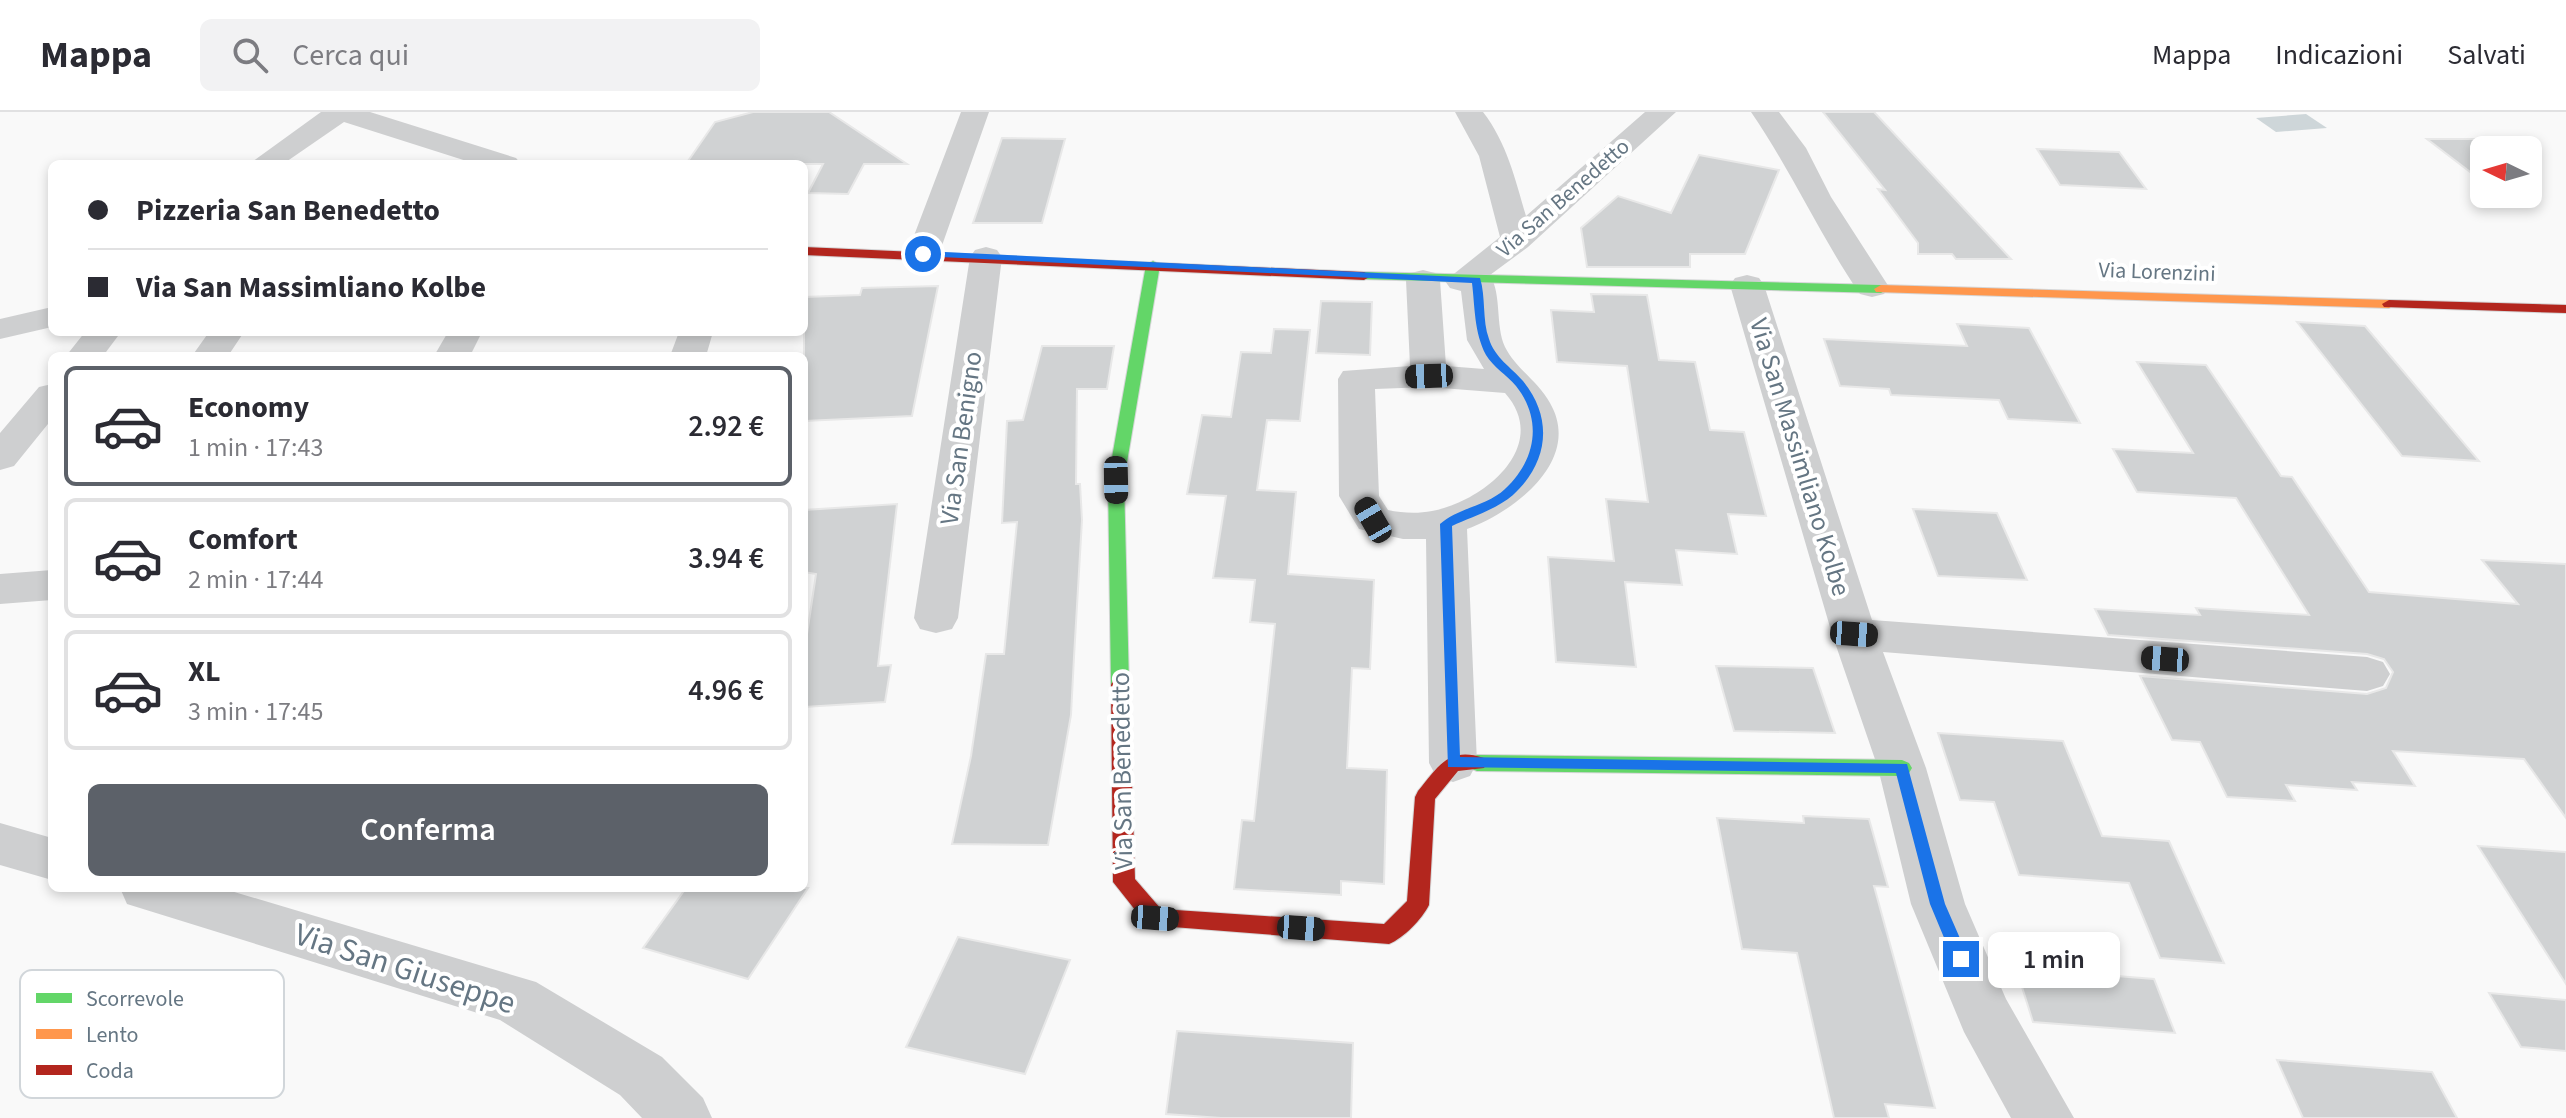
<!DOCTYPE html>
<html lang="it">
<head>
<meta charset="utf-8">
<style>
	:root { --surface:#fff; --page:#f2f2f3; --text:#2b2b33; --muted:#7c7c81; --line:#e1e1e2; --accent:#5c6169 }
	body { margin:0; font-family:"Source Sans 3",sans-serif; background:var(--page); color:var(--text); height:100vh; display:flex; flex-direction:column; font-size:30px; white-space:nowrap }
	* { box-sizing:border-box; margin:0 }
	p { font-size:26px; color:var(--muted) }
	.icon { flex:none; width:44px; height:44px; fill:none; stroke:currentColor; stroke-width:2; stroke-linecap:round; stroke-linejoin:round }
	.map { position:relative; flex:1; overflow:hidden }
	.side { position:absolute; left:48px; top:240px; width:760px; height:540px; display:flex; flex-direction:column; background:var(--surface); border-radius:12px; box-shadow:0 4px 12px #0003 }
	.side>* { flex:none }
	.hud { position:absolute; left:48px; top:48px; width:760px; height:176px; border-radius:12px; box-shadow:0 4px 12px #0003; display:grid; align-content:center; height:176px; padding:0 40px; background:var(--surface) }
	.needle { width:52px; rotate:275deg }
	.buttons { position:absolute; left:2470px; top:24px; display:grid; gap:16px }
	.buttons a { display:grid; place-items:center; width:72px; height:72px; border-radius:12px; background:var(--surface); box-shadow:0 4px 12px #0003; font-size:40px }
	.end { position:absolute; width:36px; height:36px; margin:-18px; border:10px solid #1a73e8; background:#fff; box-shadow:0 0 0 4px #fff }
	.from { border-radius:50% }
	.bubble { position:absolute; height:56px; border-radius:12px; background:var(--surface); box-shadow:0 4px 12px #0003; font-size:26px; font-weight:600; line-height:56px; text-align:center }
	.car { position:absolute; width:24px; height:48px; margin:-24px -12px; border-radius:10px; box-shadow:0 0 6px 2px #0007; background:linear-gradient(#222 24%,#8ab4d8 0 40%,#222 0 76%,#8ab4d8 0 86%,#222 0) }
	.hud b { display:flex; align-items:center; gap:28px; height:76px; font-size:30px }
	.hud b+b { border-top:2px solid var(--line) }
	.hud i { width:20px; height:20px; background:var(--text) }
	ul { padding:14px 0 0; list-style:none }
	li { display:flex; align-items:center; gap:24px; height:120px; margin:0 16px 12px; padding:0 24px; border:4px solid var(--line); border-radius:12px }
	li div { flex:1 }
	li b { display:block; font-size:30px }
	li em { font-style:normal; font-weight:600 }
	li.on { border-color:var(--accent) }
	li>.icon { width:72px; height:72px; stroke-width:1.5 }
	.primary-button { display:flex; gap:16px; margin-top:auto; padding:16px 40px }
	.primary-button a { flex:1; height:92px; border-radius:12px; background:var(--accent); color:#fff; font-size:32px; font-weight:600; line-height:92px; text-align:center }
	header { display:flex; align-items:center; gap:48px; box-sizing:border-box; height:112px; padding:0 40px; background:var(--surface); border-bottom:2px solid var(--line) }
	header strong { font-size:38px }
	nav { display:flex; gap:44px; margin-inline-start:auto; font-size:28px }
	.search { width:560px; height:72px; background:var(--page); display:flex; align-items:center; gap:20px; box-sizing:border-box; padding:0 28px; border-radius:12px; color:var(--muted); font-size:30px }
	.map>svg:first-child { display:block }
</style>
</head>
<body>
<header>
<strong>Mappa</strong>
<div class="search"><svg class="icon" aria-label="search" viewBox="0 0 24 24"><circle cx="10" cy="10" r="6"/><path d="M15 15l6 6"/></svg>Cerca qui</div>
<nav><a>Mappa</a><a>Indicazioni</a><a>Salvati</a></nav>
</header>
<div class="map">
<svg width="2566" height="1006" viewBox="0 0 2566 1006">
	<rect width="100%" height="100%" fill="#f9f9f9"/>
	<path fill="#ced6d9" d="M2306,2L2327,16L2276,20L2256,6Z"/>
	<path fill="#d0d2d3" stroke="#e8e8e8" stroke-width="2" d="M753,0H829L907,52H864L848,82L808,81L823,52H686L715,10Z
		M1823,0H1874L2011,147H1956L1952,142H1918V131L1878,77L1885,78Z
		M1002,26L1065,27L1042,111H973Z
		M2427,27H2487L2502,38H2484L2482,69Z
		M2037,37L2119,40L2146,77L2060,73Z
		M1699,43L1779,58L1745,142H1690V155H1587L1581,116L1618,84L1671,101Z
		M938,174L912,304L804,309V185L860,183L862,176Z
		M1591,182L1647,183L1659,248L1695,250L1710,318L1744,320L1766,404L1728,402L1737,442L1676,438L1682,473L1625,470L1636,555L1556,550L1548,445L1614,449L1606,387L1648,390L1627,254L1557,250L1551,198L1594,200Z
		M1321,189L1372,190L1370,243L1316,241Z
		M2297,210L2365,214L2479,349L2402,344Z
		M1957,212L2029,216L2080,311L2008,307L1999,288L1891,283L1889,277L1840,274L1824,227L1967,234Z
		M1274,217L1310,218L1300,309L1267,308L1257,378L1296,380L1288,462L1374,468L1370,557L1352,556L1347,656L1387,658L1384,772L1341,769V783L1234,777L1242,708L1254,709L1275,512L1250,510L1255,468L1213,466L1226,384L1187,382L1202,303L1231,305L1241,240L1271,241Z
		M1042,234H1114L1107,277H1077L1076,372H1080L1082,408L1074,545L1071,603L1048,733L952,732L971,644L986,542H1004L1017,410L1002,411L1007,309L1023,308Z
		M2137,250L2206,253L2281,364L2292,365L2369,480L2518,492L2482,448L2566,452V706L2524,647L2393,639L2415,674L2352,670L2357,678L2286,673L2295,689L2227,685L2200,630L2172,628L2140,564L2367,582L2386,576L2393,560L2384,547L2367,542L2108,523L2095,497L2200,503L2196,496L2309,503L2236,386L2137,380L2113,337L2193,341Z
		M897,392L878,554L891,553L885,590L804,595V542L816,462L804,460V398Z
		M1913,397L1997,401L2027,468L1938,464Z
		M1716,554L1813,556L1835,621L1734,619Z
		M1938,621L2063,629L2102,724L2169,729L2224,851L2160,846L2129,771L2019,763L1994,690L1960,688Z
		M1803,704L1869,707L1888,775L1874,774L1935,996L1885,992L1889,1006H1834L1797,841L1742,837L1717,706L1804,711Z
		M2478,734L2566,740V872Z
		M686,776H808L748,867L643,836Z
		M958,825L1070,848L1025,962L906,935Z
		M2016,856L2154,867L2175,921L2033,910Z
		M2489,881L2566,888V939L2521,935Z
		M1177,919L1353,931L1351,1006H1221L1166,1002Z
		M2277,948L2432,960L2457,1006H2303Z"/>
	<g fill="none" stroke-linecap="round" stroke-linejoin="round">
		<g stroke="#d5d6d7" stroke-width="2">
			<path id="fast" d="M1153,149L1160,153L1124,368L1129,573L1127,578H1113L1111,573L1108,368L1146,153Z
				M1364,160L1881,173L1888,177L1881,181L1359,167V161Z
				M1477,643L1902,648L1909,651L1912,656L1909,661L1902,664L1477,659L1470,656L1467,651L1470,646Z"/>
		</g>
		<g stroke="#d5d6d7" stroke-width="2">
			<path id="slow" d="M1881,173L2389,188L2396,192L2389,196L1876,180L1874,177Z"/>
		</g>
		<g stroke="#d5d6d7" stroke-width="2">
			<path id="jam" d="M804,135L1364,160L1371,164L1364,168L804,143Z
				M2389,188L2566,193V201L2384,195L2382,192Z
				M1120,566L1127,568L1129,573L1135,767L1161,797L1384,812L1407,789L1415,685L1418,679C1438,655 1448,634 1484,646L1487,651L1484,656L1458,659L1435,687L1429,793C1422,807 1404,826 1389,832L1147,813L1113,770L1111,573L1113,568Z"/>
		</g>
		<path fill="#cecfd0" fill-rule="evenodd" d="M321,0H370L516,46L521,52H476L344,10L283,52H249Z
			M961,0H989L939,142L934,149L923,152L912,149L907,142Z
			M1455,0H1483C1507,31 1515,67 1526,104L1645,0H1676L1528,135L1490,163C1502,183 1495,213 1505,235C1516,257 1538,269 1550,291C1583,348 1514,400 1467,417L1477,651L1470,664L1453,670L1436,664L1429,651L1426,427H1403L1359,417L1339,384L1338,267L1343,259L1410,254L1406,168L1411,161L1423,158L1435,161L1440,168L1446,254L1484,257L1467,228L1461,179L1450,176L1445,169L1500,125L1479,44ZM1429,275L1505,281C1552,334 1483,390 1432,399C1417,402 1402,401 1388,398L1379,384L1375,277Z
			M1751,0H1779L1806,36L1831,85L1889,175L1884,182L1872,185L1860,182C1820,124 1791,58 1751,0Z
			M986,135L997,138L1002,145L958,506L952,517L936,521L920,517L914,506L970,145L975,138Z
			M1747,163L1759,166L1764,173L1872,508L2367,545L2383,550L2390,562L2383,574L2367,579L1883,540L1926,656L1965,792L2006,887L2074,1006H2011L1964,920L1911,792L1878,656L1832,522L1730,173L1735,166Z
			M52,195V215L0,227V207Z
			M85,220H121L103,244H66Z
			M209,220H244L228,244H192Z
			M448,220H482L470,244H434Z
			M679,220H713L706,244H670Z
			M52,272V307L14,354L0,358V321L39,275Z
			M52,458V488L0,492V462Z
			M0,711L52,726V768L0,753Z
			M120,776H221L536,870L662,945L703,986L712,1006H642L620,983L500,908L127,792Z"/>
		<use href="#fast" fill="#63d668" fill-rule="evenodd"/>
		<use href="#slow" fill="#ff974d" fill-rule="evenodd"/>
		<use href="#jam" fill="#b3261e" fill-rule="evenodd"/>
	</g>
	<path fill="#1a73e8" d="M923,139L1480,166C1486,185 1482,208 1489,227C1495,246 1511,255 1523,269C1554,307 1548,351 1513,383C1497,397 1471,405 1452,414L1460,645L1907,652L1945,792L1969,847L1967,852H1955L1930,792L1896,661L1448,655L1440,412C1458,396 1487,394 1505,377C1536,348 1543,308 1516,274C1507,263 1493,255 1486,243C1474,220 1475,195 1472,171L920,144Z"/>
	<g text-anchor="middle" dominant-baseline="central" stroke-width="8" stroke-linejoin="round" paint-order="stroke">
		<g font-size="22" fill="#657683" stroke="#fff">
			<text transform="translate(1563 86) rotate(-41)">Via San Benedetto</text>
			<text transform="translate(2157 160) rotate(2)">Via Lorenzini</text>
		</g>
		<g font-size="26" fill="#657683" stroke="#fff">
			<text transform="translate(961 326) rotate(-82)">Via San Benigno</text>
			<text transform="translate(1800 345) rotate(73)">Via San Massimliano Kolbe</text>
			<text transform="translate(1122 659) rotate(-91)">Via San Benedetto</text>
		</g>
		<g font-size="32" fill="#657683" stroke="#fff">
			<text transform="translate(405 857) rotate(18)">Via San Giuseppe</text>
		</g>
	</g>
	<rect x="20" y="858" width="264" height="128" rx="12" fill="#fff" stroke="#d1d6da" stroke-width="2"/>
	<rect x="36" y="881" width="36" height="10" fill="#63d668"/>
	<rect x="36" y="917" width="36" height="10" fill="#ff974d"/>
	<rect x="36" y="953" width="36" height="10" fill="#b3261e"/>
	<g font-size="22" fill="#657683">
		<text x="86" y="894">Scorrevole</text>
		<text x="86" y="930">Lento</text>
		<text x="86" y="966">Coda</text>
	</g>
</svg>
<div class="buttons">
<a><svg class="needle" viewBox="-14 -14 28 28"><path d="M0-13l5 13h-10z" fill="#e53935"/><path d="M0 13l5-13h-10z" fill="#7c7c81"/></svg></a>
</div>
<i class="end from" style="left:923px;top:142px"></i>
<i class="end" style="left:1961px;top:847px"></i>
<div class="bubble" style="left:1988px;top:820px;width:132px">1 min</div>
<i class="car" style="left:1429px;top:264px;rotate:268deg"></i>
<i class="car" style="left:1116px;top:368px;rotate:179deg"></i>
<i class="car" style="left:1373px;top:408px;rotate:330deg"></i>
<i class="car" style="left:1854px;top:522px;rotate:94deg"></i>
<i class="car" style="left:2165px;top:547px;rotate:274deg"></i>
<i class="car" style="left:1155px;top:806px;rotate:94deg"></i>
<i class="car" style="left:1301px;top:816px;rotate:94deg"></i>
<div class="hud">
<b><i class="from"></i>Pizzeria San Benedetto</b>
<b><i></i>Via San Massimliano Kolbe</b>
</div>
<section class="side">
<ul>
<li class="on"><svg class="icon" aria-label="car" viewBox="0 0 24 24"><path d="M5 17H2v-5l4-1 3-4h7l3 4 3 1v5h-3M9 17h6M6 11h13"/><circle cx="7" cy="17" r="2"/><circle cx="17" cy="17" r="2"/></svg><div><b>Economy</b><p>1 min · 17:43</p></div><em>2.92 €</em></li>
<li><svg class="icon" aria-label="car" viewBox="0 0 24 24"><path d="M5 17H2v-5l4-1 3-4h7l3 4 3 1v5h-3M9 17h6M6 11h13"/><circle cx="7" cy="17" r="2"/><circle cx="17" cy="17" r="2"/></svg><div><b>Comfort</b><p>2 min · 17:44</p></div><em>3.94 €</em></li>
<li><svg class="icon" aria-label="car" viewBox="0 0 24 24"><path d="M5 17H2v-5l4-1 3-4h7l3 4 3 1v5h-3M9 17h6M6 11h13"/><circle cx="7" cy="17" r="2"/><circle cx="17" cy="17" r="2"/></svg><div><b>XL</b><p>3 min · 17:45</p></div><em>4.96 €</em></li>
</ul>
<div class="primary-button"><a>Conferma</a></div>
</section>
</div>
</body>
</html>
